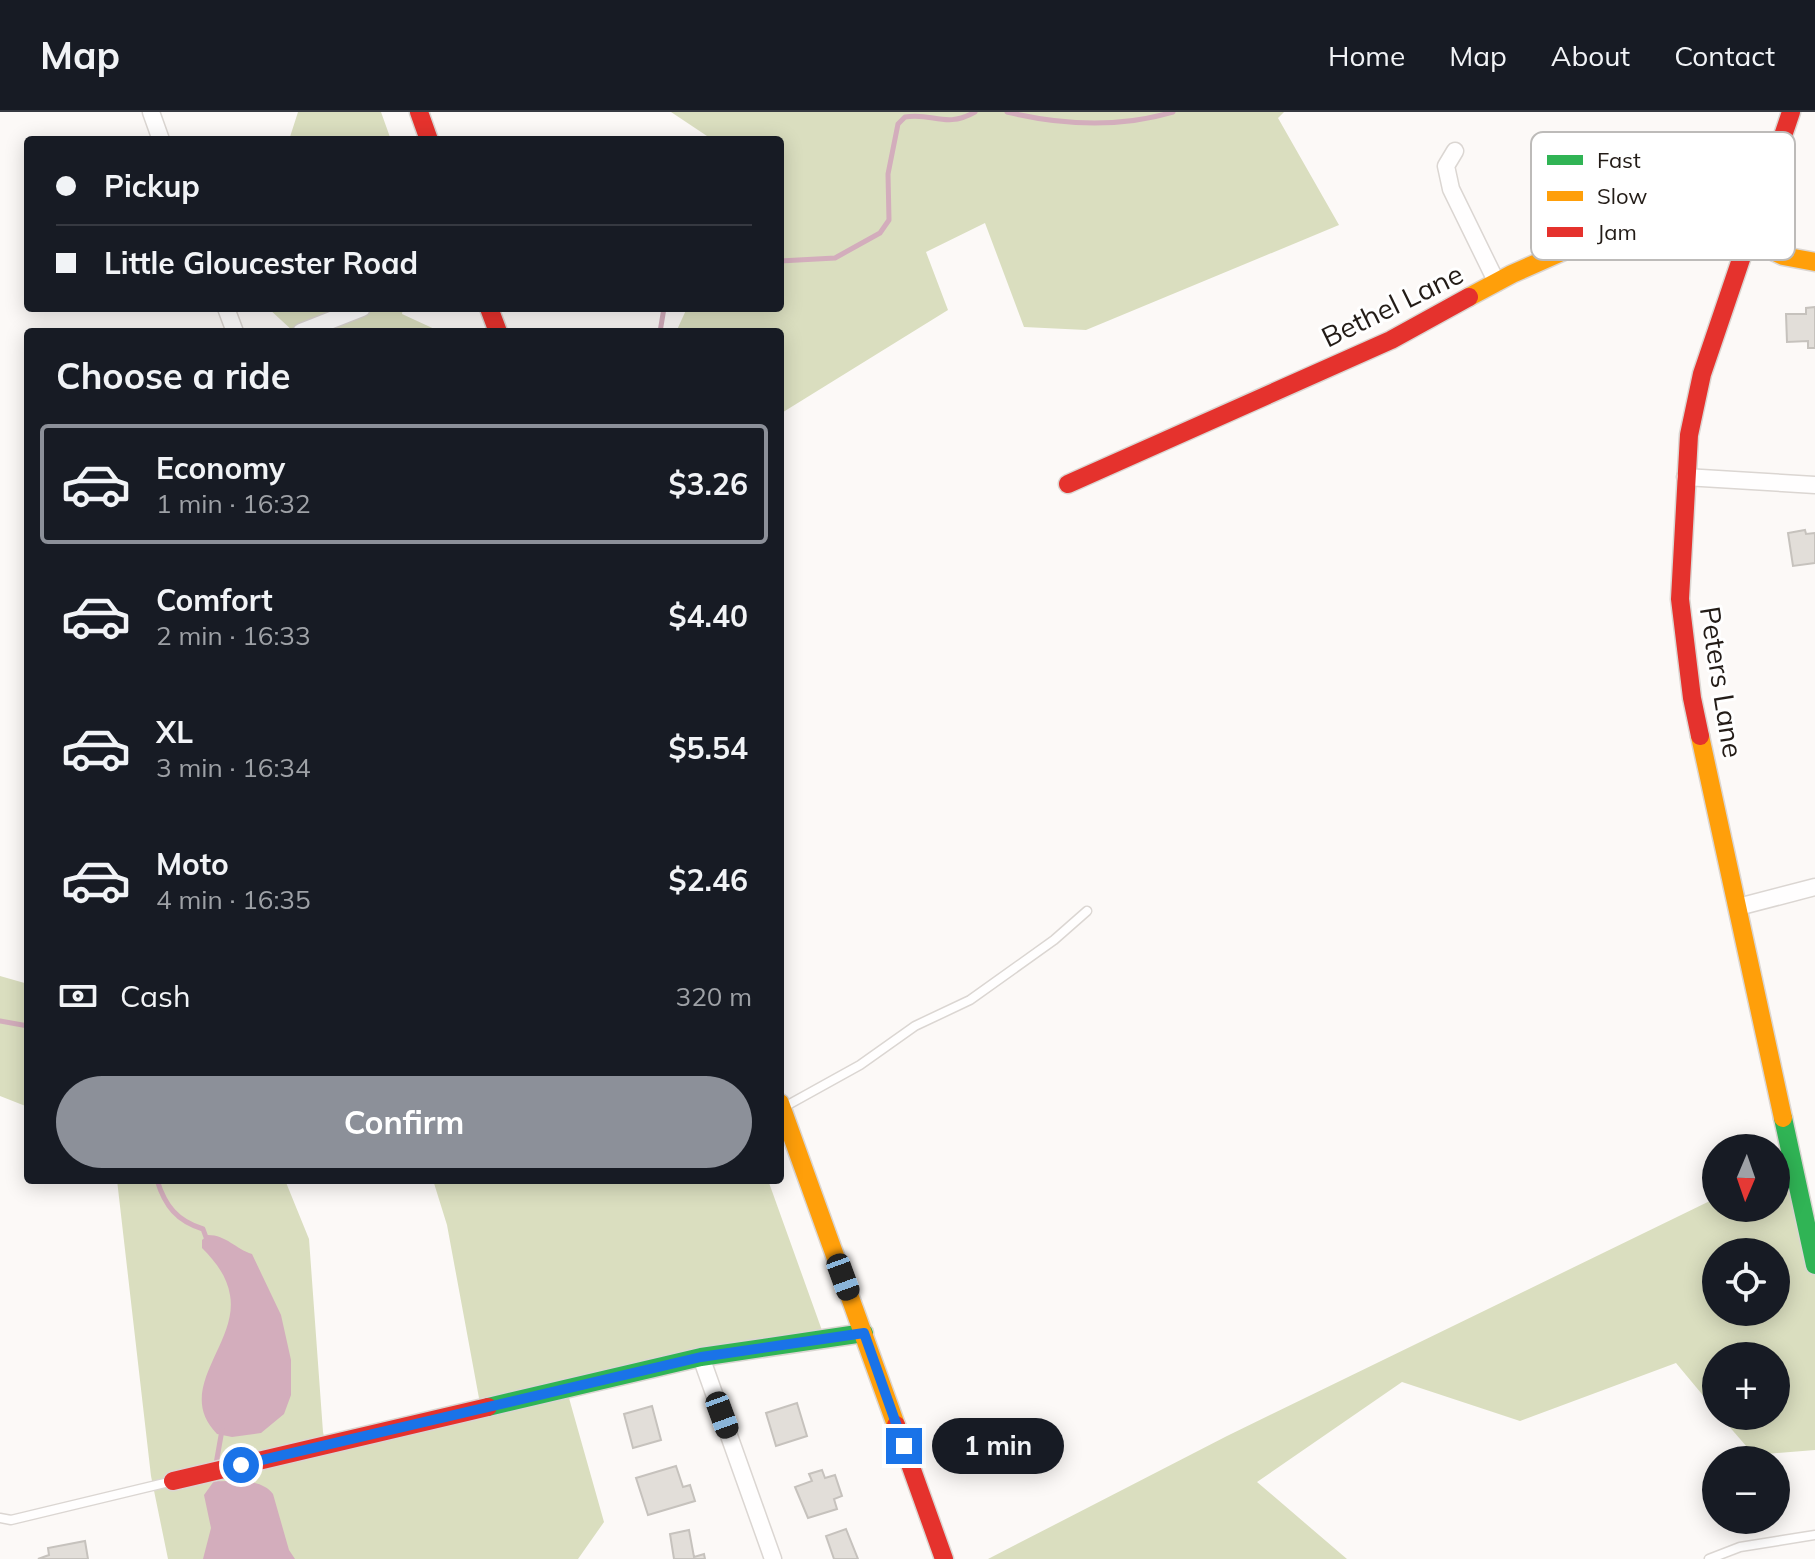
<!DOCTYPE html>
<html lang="en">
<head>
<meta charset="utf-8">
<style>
	:root { --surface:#171b24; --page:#20242c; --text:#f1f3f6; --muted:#9ea1a6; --line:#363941; --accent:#8c9099 }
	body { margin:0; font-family:Mulish,sans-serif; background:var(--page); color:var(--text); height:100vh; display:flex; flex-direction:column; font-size:30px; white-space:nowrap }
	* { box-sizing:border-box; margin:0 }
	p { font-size:26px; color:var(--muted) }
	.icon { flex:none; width:44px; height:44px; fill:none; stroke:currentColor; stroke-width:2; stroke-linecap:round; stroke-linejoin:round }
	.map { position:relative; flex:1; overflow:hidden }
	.details { position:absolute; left:24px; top:216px; width:760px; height:856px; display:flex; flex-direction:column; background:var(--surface); border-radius:8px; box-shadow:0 4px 20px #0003 }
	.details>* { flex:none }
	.banner { position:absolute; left:24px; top:24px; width:760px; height:176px; border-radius:8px; box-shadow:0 4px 20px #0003; display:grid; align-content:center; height:176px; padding:0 32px; background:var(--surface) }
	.needle { width:52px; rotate:182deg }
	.tools { position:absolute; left:1702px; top:1022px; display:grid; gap:16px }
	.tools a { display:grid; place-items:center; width:88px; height:88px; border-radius:50%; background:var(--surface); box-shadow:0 4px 20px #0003; font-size:40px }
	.end { position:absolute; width:36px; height:36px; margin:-18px; border:10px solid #1a73e8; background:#fff; box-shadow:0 0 0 4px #fff }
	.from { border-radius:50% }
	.bubble { position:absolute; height:56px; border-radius:28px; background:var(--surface); box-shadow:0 4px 20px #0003; font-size:26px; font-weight:700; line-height:56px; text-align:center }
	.car { position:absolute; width:24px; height:48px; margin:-24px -12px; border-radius:10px; box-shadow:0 0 6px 2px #0007; background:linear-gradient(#222 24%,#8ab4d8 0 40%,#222 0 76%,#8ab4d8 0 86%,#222 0) }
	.banner b { display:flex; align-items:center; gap:28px; height:76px; font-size:30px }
	.banner b+b { border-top:2px solid var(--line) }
	.banner i { width:20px; height:20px; background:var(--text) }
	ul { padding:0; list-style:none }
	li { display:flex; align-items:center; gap:24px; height:120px; margin:0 16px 12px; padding:0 16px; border:4px solid transparent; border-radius:8px }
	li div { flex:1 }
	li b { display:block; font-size:30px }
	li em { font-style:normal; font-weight:700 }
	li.selected { border-color:var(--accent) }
	li>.icon { width:72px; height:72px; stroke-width:1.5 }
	h2 { padding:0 32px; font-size:36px; line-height:96px }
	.pay { display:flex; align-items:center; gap:20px; height:88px; padding:0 32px; font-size:30px }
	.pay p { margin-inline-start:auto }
	.primary-button { display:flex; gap:16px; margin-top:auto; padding:16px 32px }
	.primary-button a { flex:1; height:92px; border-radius:48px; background:var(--accent); color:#fff; font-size:32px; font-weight:700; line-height:92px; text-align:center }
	header { display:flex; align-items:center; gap:48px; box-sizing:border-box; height:112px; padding:0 40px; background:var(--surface); border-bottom:2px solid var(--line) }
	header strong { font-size:38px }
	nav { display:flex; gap:44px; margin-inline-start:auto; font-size:28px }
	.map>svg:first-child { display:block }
</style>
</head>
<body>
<header>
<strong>Map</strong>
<nav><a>Home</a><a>Map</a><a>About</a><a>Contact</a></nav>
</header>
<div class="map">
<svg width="1815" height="1447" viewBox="0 0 1815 1447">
	<rect width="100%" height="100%" fill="#fcf9f7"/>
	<path fill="#dadebf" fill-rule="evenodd" d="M298,0H381L391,28H289Z
		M671,0H1284L1278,6L1339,113L1086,218L1024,215L985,111L926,140L948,198L780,302V220H676L687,196H780V28H713Z
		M268,196H403L402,202L441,220H294Z
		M0,864L28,872V995L0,984Z
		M1796,1047L1815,1143V1338L1754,1343L1720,1304H1776V1244H1716V1299L1676,1251L1520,1309L1402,1270L1257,1370L1347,1447H988L1227,1324L1716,1086V1096H1776V1057ZM1716,1140H1776V1200H1716Z
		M117,1068H285L309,1127L323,1320L327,1337L481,1297L447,1113L433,1068H768L824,1224L567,1279L604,1410L578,1447H168L151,1364Z"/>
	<path fill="#d3adbc" d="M208,1123C226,1123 236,1137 252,1142L281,1203L291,1248V1283L284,1302L261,1321L232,1325L217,1322C173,1277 239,1232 230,1183C227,1164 215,1149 202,1136V1128Z
		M214,1369C233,1370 260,1365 273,1382L289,1438L295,1447H203L211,1416L204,1383Z"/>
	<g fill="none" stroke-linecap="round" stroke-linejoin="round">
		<path stroke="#d3adbc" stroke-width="5" d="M1007,0C1061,13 1119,16 1173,0
			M780,149L835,146L880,121L889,108L888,62L898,12L905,5C933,0 945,17 975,0
			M660,220L664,196
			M0,909L28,914
			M157,1068C165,1094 177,1109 203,1117L207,1128
			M216,1352L222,1318"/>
	</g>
	<path fill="#e2ded9" stroke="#c6c2bd" stroke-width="2" d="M1815,195V236H1808V229L1787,230L1786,202H1806V196Z
		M1805,418L1806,422L1815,421V451L1793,454L1788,421Z
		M797,1291L807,1324L776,1334L766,1301Z
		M652,1294L661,1328L633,1336L624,1302Z
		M676,1354L683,1375L690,1373L695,1389L648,1403L636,1366Z
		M822,1358L825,1366L835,1363L842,1384L834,1387L837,1397L808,1406L795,1375L812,1369L809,1362Z
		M846,1417L858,1447H834L826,1424Z
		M689,1418L694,1445L704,1442L705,1447H674L670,1422Z
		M85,1429L88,1447H38L49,1443L48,1436Z"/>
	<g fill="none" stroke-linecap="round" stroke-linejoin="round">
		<g stroke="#dbd6d2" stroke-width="11">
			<path id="lane" d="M786,994L860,953L915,914L970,888L1054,828L1087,799
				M0,1406L11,1408L169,1370
				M1709,1447L1740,1435L1815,1423"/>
		</g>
		<g stroke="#dbd6d2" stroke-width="19">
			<path id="street" d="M151,0L161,28
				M1455,39L1446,54L1451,77L1497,171
				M226,196L235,220
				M301,220L362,196
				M1685,365L1815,373
				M1738,795L1815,775
				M701,1245L773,1447"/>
		</g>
		<g stroke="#dbd6d2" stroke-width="21">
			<path id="fast" d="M1783,1006L1815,1153
				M488,1295L701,1245L864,1221"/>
		</g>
		<g stroke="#dbd6d2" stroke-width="21">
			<path id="slow" d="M1469,185L1512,162L1627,111L1648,110L1698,116L1748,127L1783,144L1815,150
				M1700,624L1783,1006
				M780,991L896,1313"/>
		</g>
		<g stroke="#dbd6d2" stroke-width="21">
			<path id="jam" d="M419,0L429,28
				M489,196L498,220
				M1068,372L1391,228L1469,185
				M1700,624L1692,586L1680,487L1689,323L1702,262L1791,0
				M896,1313L944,1447
				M173,1369L488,1295"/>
		</g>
		<use href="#lane" stroke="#fffefe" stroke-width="8"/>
		<use href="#street" stroke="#fffefe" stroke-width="16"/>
		<use href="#fast" stroke="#30b455" stroke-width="18"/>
		<use href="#slow" stroke="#ff9f0a" stroke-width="18"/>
		<use href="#jam" stroke="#e5322d" stroke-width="18"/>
	</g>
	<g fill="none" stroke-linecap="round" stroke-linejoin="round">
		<path stroke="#1a73e8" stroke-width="10" d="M241,1353L701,1245L864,1221L904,1334"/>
	</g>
	<g text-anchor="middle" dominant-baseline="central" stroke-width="6" stroke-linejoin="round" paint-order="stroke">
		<g font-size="28" fill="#231c17" stroke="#fff">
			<text transform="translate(1392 193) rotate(-26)">Bethel Lane</text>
			<text transform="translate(1722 570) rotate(81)">Peters Lane</text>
		</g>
	</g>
	<rect x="1531" y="20" width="264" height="128" rx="12" fill="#fff" stroke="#bdbbb9" stroke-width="2"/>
	<rect x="1547" y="43" width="36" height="10" fill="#30b455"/>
	<rect x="1547" y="79" width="36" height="10" fill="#ff9f0a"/>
	<rect x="1547" y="115" width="36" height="10" fill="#e5322d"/>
	<g font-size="22" fill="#231c17">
		<text x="1597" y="56">Fast</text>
		<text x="1597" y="92">Slow</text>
		<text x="1597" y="128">Jam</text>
	</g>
</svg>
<div class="tools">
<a><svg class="needle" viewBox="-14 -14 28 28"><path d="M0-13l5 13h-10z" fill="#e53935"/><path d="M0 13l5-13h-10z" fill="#9ea1a6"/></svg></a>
<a><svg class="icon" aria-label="locate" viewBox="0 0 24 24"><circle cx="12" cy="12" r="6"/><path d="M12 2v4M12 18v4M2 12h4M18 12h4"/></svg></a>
<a>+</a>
<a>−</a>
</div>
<i class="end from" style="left:241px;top:1353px"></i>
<i class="end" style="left:904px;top:1334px"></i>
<div class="bubble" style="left:932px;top:1306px;width:132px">1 min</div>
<i class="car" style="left:843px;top:1165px;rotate:160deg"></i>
<i class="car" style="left:722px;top:1303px;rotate:160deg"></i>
<div class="banner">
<b><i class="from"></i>Pickup</b>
<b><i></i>Little Gloucester Road</b>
</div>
<section class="details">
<h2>Choose a ride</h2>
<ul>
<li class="selected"><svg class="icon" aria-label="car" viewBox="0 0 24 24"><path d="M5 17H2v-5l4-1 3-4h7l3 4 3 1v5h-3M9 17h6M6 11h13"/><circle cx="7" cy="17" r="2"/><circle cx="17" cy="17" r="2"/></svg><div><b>Economy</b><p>1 min · 16:32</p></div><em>$3.26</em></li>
<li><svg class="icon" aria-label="car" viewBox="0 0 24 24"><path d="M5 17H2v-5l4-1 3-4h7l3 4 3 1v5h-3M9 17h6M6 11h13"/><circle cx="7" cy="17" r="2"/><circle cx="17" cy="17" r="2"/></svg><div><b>Comfort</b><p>2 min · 16:33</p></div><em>$4.40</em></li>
<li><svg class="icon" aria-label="car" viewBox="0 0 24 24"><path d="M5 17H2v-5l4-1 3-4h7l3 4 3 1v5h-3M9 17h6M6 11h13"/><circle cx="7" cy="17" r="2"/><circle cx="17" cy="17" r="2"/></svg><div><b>XL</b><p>3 min · 16:34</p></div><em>$5.54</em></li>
<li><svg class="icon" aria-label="car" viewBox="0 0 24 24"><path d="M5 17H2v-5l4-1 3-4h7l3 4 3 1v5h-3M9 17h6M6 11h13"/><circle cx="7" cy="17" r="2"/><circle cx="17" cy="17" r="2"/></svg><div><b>Moto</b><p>4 min · 16:35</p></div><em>$2.46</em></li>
</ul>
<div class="pay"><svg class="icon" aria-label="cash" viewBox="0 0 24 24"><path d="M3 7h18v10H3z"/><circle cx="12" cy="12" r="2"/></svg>Cash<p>320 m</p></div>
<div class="primary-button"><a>Confirm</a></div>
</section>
</div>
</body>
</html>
